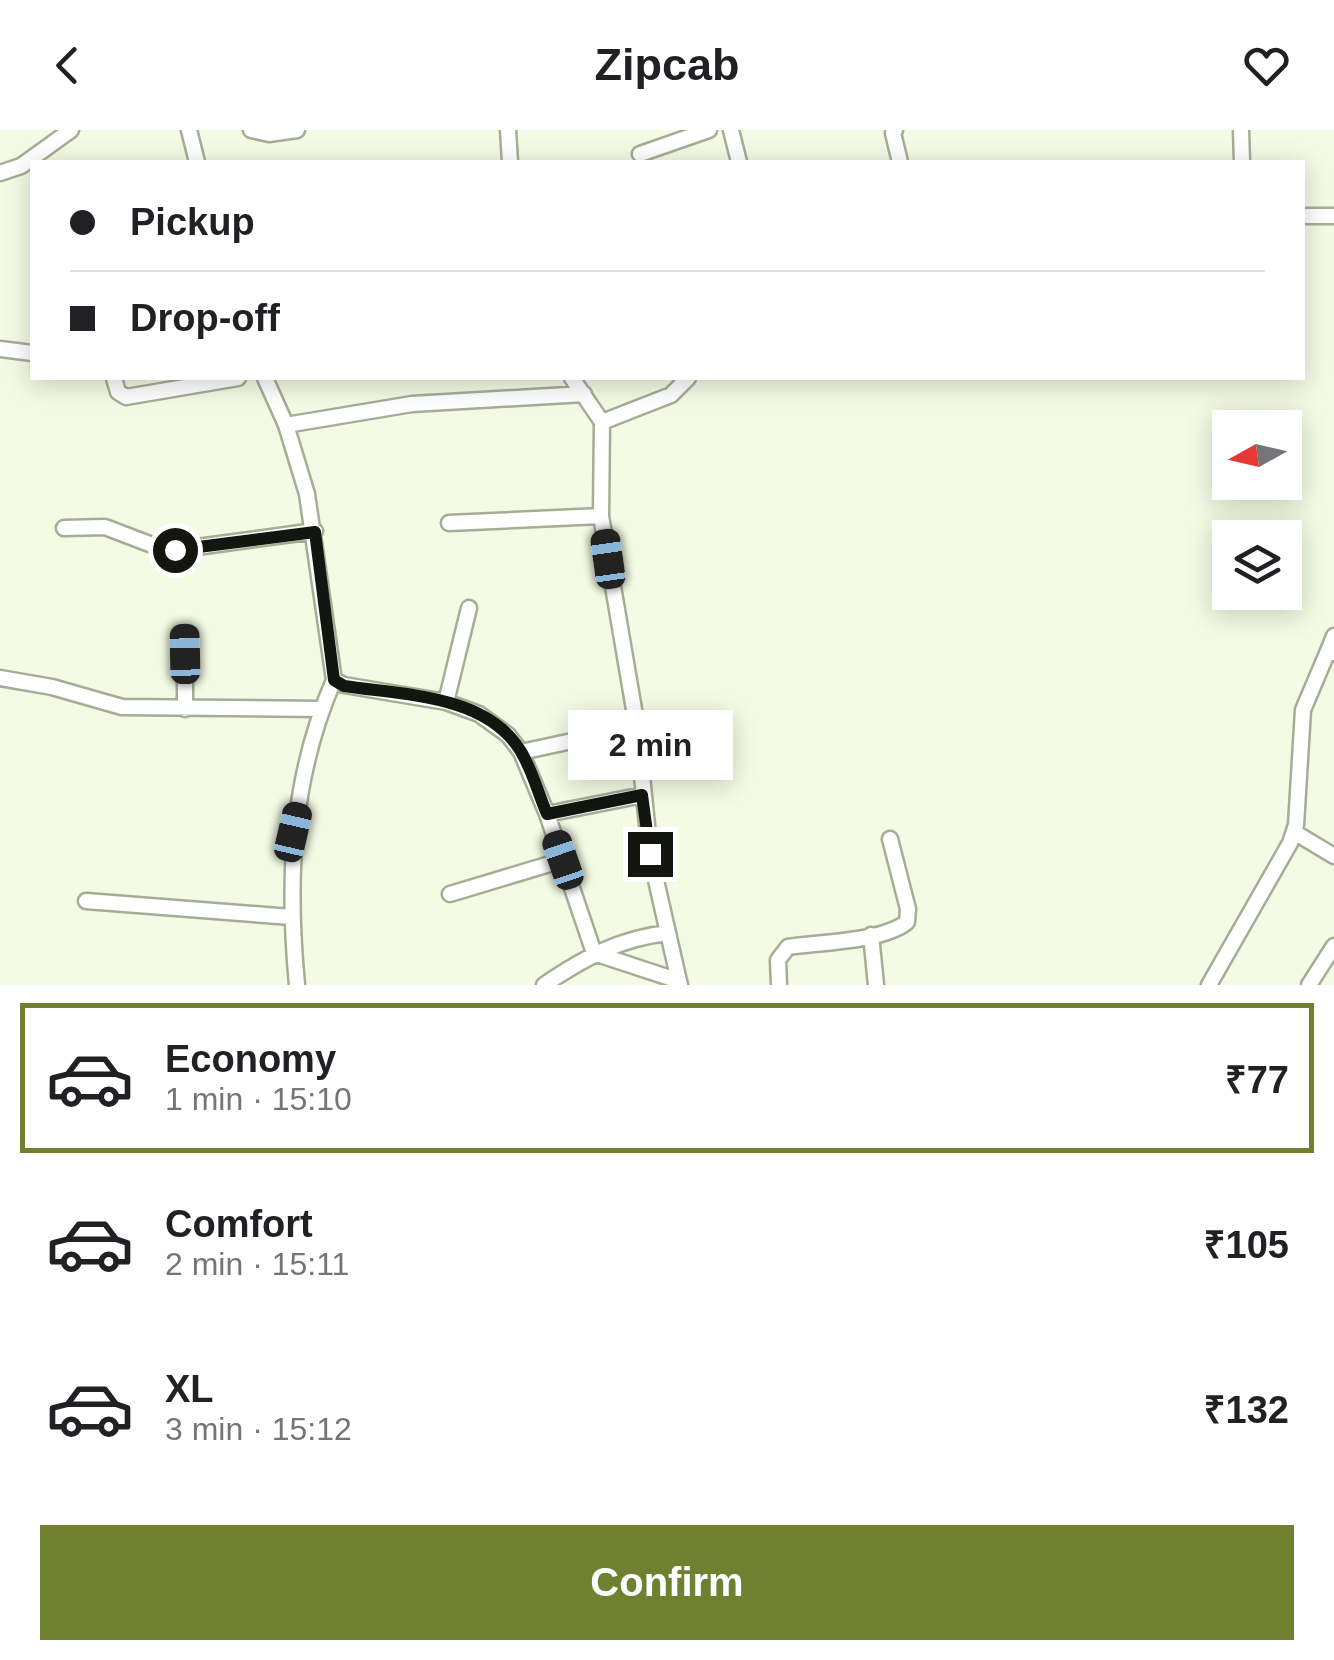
<!DOCTYPE html>
<html lang="en">
<head>
<meta charset="utf-8">
<style>
	:root { --surface:#fff; --page:#f6f6f6; --text:#202124; --muted:#757577; --line:#e0e0e0; --accent:#6f8131 }
	body { margin:0; font-family:Helvetica,sans-serif; background:var(--page); color:var(--text); height:100vh; display:flex; flex-direction:column; font-size:38px; white-space:nowrap }
	* { box-sizing:border-box; margin:0 }
	p { font-size:32px; color:var(--muted) }
	.icon { flex:none; width:55px; height:55px; fill:none; stroke:currentColor; stroke-width:2; stroke-linecap:round; stroke-linejoin:round }
	.map { position:relative; height:855px; overflow:hidden }
	.panel { display:flex; flex-direction:column; background:var(--surface); flex:1 }
	.panel>* { flex:none }
	.top-card { position:absolute; left:30px; top:30px; width:1275px; height:220px; border-radius:0px; box-shadow:0 5px 25px #0003; display:grid; align-content:center; height:220px; padding:0 40px; background:var(--surface) }
	.needle { width:65px; rotate:262deg }
	.fabs { position:absolute; left:1212px; top:280px; display:grid; gap:20px }
	.fabs a { display:grid; place-items:center; width:90px; height:90px; border-radius:0px; background:var(--surface); box-shadow:0 5px 25px #0003; font-size:50px }
	.end { position:absolute; width:45px; height:45px; margin:-22px; border:12px solid #13160e; background:#fff; box-shadow:0 0 0 5px #fff }
	.from { border-radius:50% }
	.bubble { position:absolute; height:70px; border-radius:0px; background:var(--surface); box-shadow:0 5px 25px #0003; font-size:32px; font-weight:700; line-height:70px; text-align:center }
	.car { position:absolute; width:30px; height:60px; margin:-30px -15px; border-radius:12px; box-shadow:0 0 8px 2px #0007; background:linear-gradient(#222 24%,#8ab4d8 0 40%,#222 0 76%,#8ab4d8 0 86%,#222 0) }
	.top-card b { display:flex; align-items:center; gap:35px; height:95px; font-size:38px }
	.top-card b+b { border-top:2px solid var(--line) }
	.top-card i { width:25px; height:25px; background:var(--text) }
	ul { padding:18px 0 0; list-style:none }
	li { display:flex; align-items:center; gap:30px; height:150px; margin:0 20px 15px; padding:0 20px; border:5px solid transparent; border-radius:0px }
	li div { flex:1 }
	li b { display:block; font-size:38px }
	li em { font-style:normal; font-weight:700 }
	li.current { border-color:var(--accent) }
	li>.icon { width:90px; height:90px; stroke-width:1.5 }
	.primary-button { display:flex; gap:20px; margin-top:auto; padding:20px 40px }
	.primary-button a { flex:1; height:115px; border-radius:0px; background:var(--accent); color:#fff; font-size:40px; font-weight:700; line-height:115px; text-align:center }
	header { display:flex; justify-content:space-between; align-items:center; height:130px; padding:0 40px; background:var(--surface); font-size:45px; font-weight:700 }
	.map>svg:first-child { display:block }
</style>
</head>
<body>
<header><svg class="icon" aria-label="back" viewBox="0 0 24 24"><path d="M15 5l-7 7 7 7"/></svg>Zipcab<svg class="icon" aria-label="heart" viewBox="0 0 24 24"><path d="M12 20l-8-8c-3-5 5-10 8-4 3-6 11-1 8 4z"/></svg></header>
<div class="map">
<svg width="1334" height="855" viewBox="0 0 1334 855">
	<rect width="100%" height="100%" fill="#f4fbe4"/>
	<g fill="none" stroke-linecap="round" stroke-linejoin="round">
		<g stroke="#a6ad97" stroke-width="19">
			<path id="minor" d="M189,0L197,32
				M251,0L269,4L297,0
				M508,0L510,32
				M731,0L739,32
				M895,0L893,3L900,32
				M1241,0L1242,32
				M640,24L709,0
				M0,43L21,36L71,0
				M1302,86H1334
				M0,219L32,223
				M114,248L118,262L126,267L238,248
				M265,248L286,295L307,364L334,550L344,555L446,572L479,584L508,605L521,622L547,684L594,823L679,851L680,855
				M572,248L602,292L671,265L688,248
				M602,292L601,386L637,597L650,724L679,851
				M286,295L412,274L584,264
				M449,393L601,386
				M64,398L105,397L160,418L175,420L315,401
				M1328,521L1334,506
				M0,548L52,557L122,577L321,579
				M446,572L469,478
				M185,579V503
				M521,622L637,597
				M547,684L643,665
				M1294,702L1334,726
				M450,764L563,730
				M86,771L291,787
				M871,805L876,855
				M297,855C287,750 291,648 334,550
				M544,855C584,828 620,808 668,803
				M779,855L778,830L788,817C819,812 882,812 907,792L908,779L890,709
				M1209,855L1290,713L1296,695L1303,580L1328,521L1334,523
				M1309,855L1334,816"/>
		</g>
		<use href="#minor" stroke="#fff" stroke-width="14"/>
	</g>
	<g fill="none" stroke-linecap="round" stroke-linejoin="round">
		<path stroke="#13160e" stroke-width="12" d="M175,420L315,402L334,550L344,556C402,565 485,564 520,620C532,639 538,663 547,684L642,665L650,724"/>
	</g>
</svg>
<div class="fabs">
<a><svg class="needle" viewBox="-14 -14 28 28"><path d="M0-13l5 13h-10z" fill="#e53935"/><path d="M0 13l5-13h-10z" fill="#757577"/></svg></a>
<a><svg class="icon" aria-label="layers" viewBox="0 0 24 24"><path d="M12 4l9 5-9 5-9-5zM3 14l9 5 9-5"/></svg></a>
</div>
<i class="end from" style="left:175px;top:420px"></i>
<i class="end" style="left:650px;top:724px"></i>
<div class="bubble" style="left:568px;top:580px;width:165px">2 min</div>
<i class="car" style="left:608px;top:429px;rotate:352deg"></i>
<i class="car" style="left:185px;top:524px;rotate:359deg"></i>
<i class="car" style="left:293px;top:702px;rotate:13deg"></i>
<i class="car" style="left:563px;top:730px;rotate:341deg"></i>
<div class="top-card">
<b><i class="from"></i>Pickup</b>
<b><i></i>Drop-off</b>
</div>
</div>
<section class="panel">
<ul>
<li class="current"><svg class="icon" aria-label="car" viewBox="0 0 24 24"><path d="M5 17H2v-5l4-1 3-4h7l3 4 3 1v5h-3M9 17h6M6 11h13"/><circle cx="7" cy="17" r="2"/><circle cx="17" cy="17" r="2"/></svg><div><b>Economy</b><p>1 min · 15:10</p></div><em>₹77</em></li>
<li><svg class="icon" aria-label="car" viewBox="0 0 24 24"><path d="M5 17H2v-5l4-1 3-4h7l3 4 3 1v5h-3M9 17h6M6 11h13"/><circle cx="7" cy="17" r="2"/><circle cx="17" cy="17" r="2"/></svg><div><b>Comfort</b><p>2 min · 15:11</p></div><em>₹105</em></li>
<li><svg class="icon" aria-label="car" viewBox="0 0 24 24"><path d="M5 17H2v-5l4-1 3-4h7l3 4 3 1v5h-3M9 17h6M6 11h13"/><circle cx="7" cy="17" r="2"/><circle cx="17" cy="17" r="2"/></svg><div><b>XL</b><p>3 min · 15:12</p></div><em>₹132</em></li>
</ul>
<div class="primary-button"><a>Confirm</a></div>
</section>
</body>
</html>
